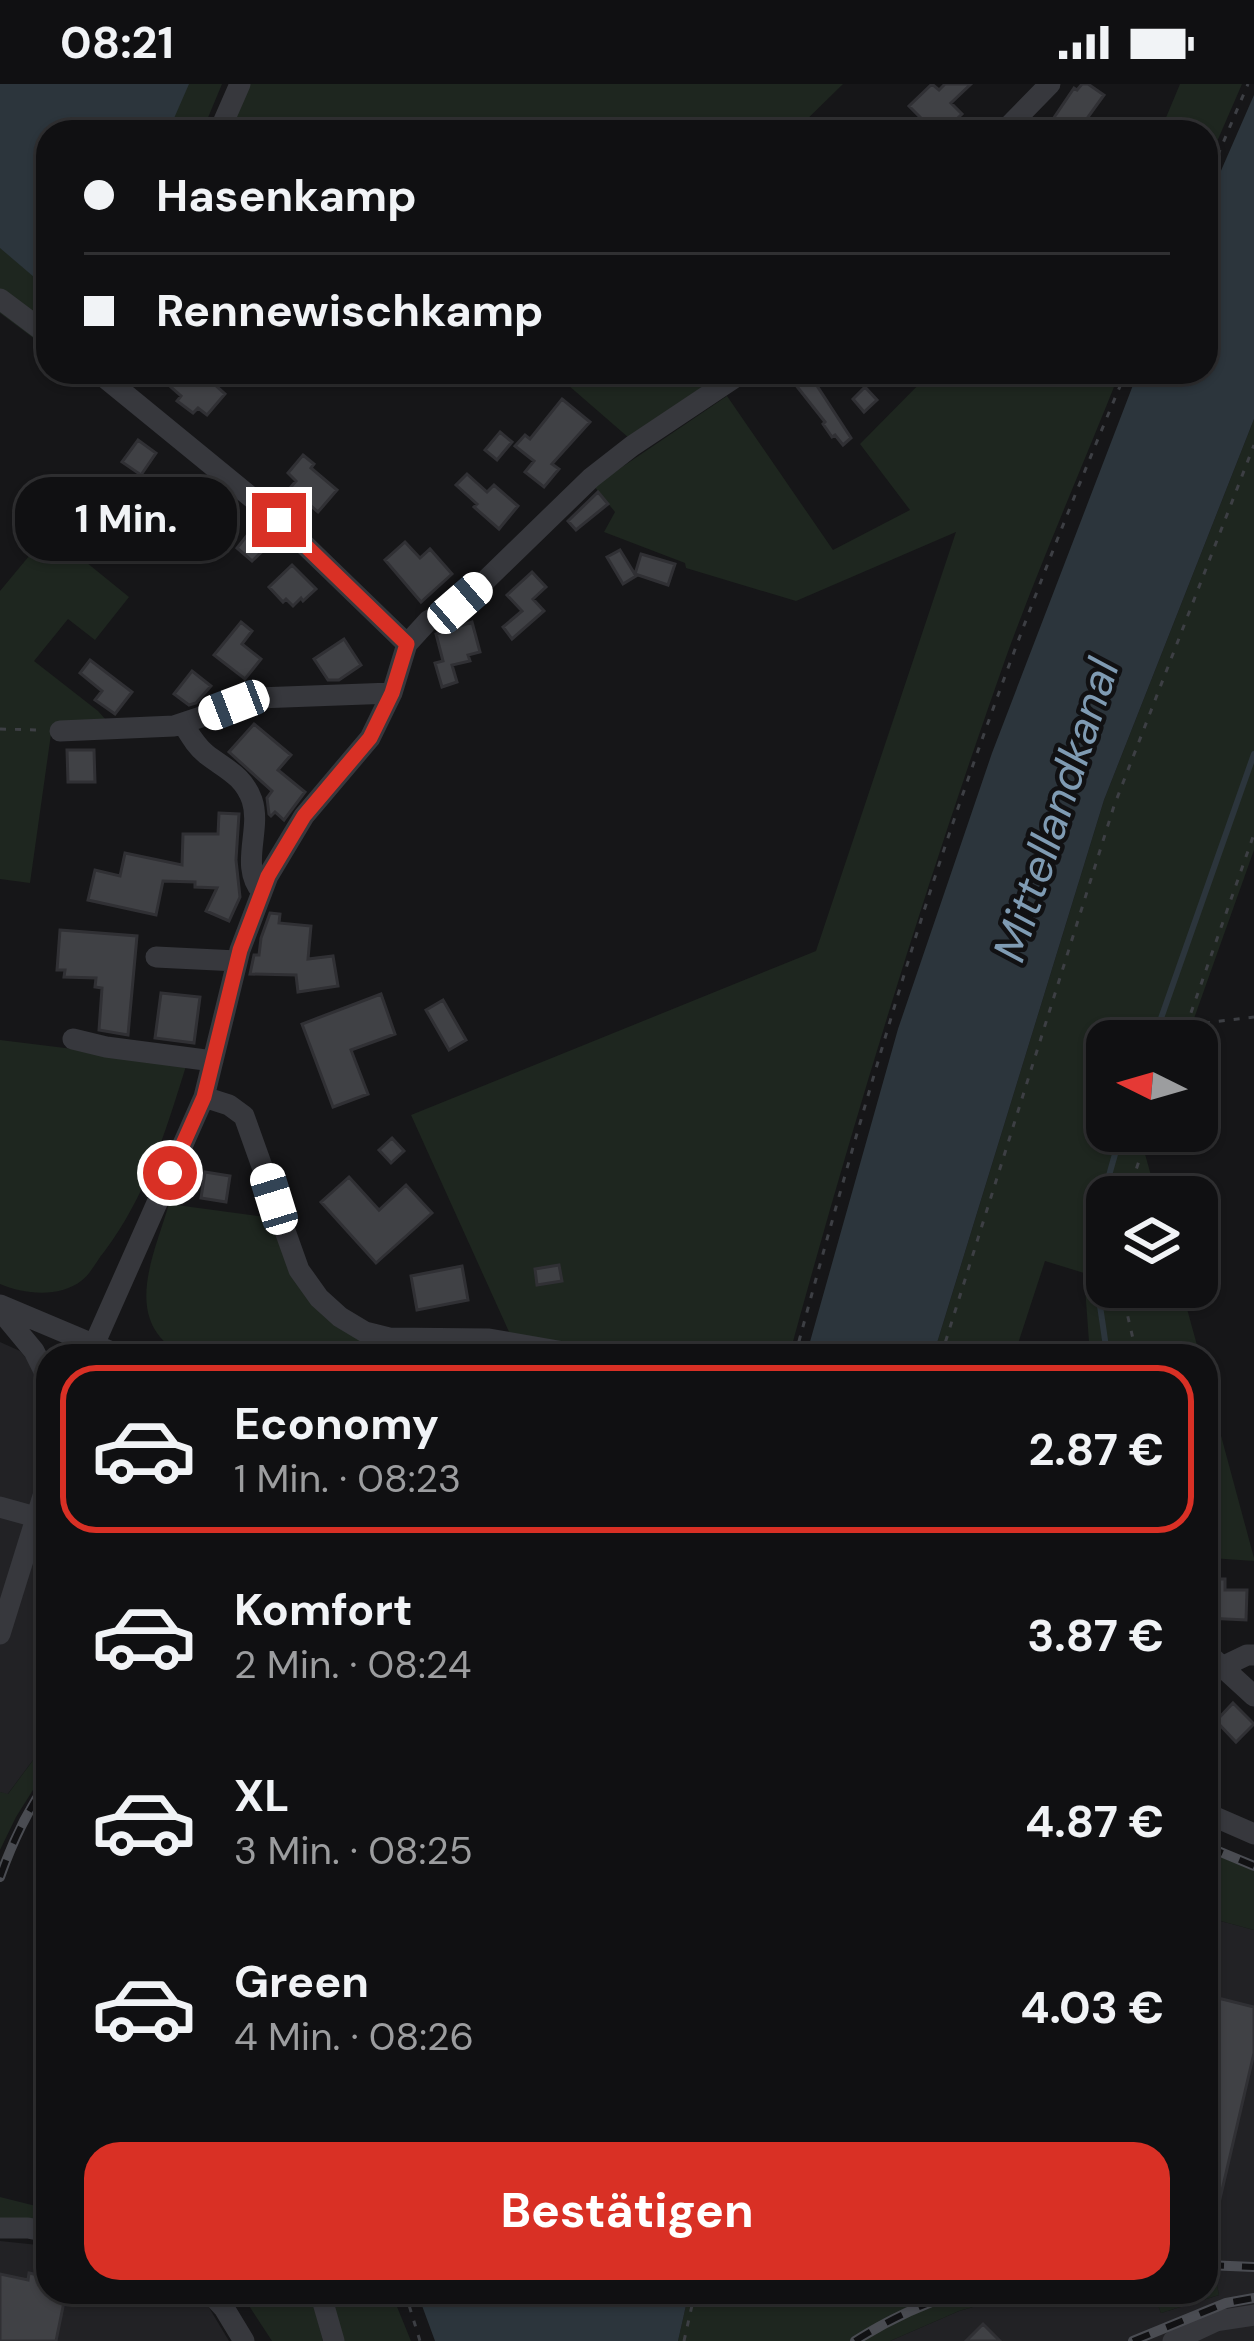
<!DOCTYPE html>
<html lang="de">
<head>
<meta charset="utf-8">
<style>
	:root { --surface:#101012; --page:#1e1e20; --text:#f1f3f6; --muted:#9c9d9f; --line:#303032; --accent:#d93025 }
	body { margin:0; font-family:"DM Sans",sans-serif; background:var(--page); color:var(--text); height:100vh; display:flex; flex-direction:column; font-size:45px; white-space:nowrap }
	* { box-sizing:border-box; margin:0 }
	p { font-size:39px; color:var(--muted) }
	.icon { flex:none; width:66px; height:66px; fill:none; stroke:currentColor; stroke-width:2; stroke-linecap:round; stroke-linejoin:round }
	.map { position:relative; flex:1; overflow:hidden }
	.sheet { position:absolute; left:36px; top:1260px; width:1182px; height:960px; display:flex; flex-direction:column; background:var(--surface); border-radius:36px; box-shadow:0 3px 9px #0004,0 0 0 3px var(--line) }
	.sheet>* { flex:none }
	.top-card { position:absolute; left:36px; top:36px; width:1182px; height:264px; border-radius:36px; box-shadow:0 3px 9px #0004,0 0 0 3px var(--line); display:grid; align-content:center; height:264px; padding:0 48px; background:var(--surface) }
	.needle { width:78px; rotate:275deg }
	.tools { position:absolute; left:1086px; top:936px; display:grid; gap:24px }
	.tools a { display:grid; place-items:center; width:132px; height:132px; border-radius:24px; background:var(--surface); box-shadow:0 3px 9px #0004,0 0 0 3px var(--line); font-size:60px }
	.end { position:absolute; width:54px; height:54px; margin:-27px; border:15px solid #d93025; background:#fff; box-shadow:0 0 0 6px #fff }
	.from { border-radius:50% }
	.bubble { position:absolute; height:84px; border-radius:36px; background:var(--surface); box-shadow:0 3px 9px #0004,0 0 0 3px var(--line); font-size:39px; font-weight:700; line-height:84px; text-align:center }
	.car { position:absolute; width:36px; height:72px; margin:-36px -18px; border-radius:15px; box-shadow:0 0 9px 3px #0007; background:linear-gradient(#fff 24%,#345 0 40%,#fff 0 76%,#345 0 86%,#fff 0) }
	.top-card b { display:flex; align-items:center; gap:42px; height:114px; font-size:45px }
	.top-card b+b { border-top:3px solid var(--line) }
	.top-card i { width:30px; height:30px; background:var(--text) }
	ul { padding:21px 0 0; list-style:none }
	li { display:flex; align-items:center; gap:36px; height:168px; margin:0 24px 18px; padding:0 24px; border:6px solid transparent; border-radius:36px }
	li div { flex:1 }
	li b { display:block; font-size:45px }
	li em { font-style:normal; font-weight:700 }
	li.active { border-color:var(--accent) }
	li>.icon { width:108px; height:108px; stroke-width:1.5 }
	.primary-button { display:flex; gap:24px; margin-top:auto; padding:24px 48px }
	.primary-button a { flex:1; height:138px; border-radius:36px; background:var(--accent); color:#fff; font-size:48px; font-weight:700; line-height:138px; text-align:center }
	.status { display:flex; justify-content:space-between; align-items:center; height:84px; padding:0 60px; background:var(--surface); direction:ltr }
	.status svg { height:33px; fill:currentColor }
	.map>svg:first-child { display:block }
</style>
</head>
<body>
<div class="status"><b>08:21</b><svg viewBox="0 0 49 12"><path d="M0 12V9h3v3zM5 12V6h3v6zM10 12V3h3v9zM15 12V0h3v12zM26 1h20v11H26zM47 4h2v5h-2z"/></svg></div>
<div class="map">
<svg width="1254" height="2257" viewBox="0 0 1254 2257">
	<rect width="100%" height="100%" fill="#161618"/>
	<path fill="#222225" d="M0,1258L20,1267L37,1287L45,1314L36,1387L48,1390V1656L7,1711L0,1708Z
		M1206,1833L1254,1846V2257H890L959,2227L1025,2208H1153L1161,2229L1219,2211L1209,2165L1206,2164Z
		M0,2157L48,2162V2208H190L205,2217L229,2257H0Z"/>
	<path fill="#1e261f" d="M0,0H222L202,48H48V265L0,229Z
		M245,0H843L794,48H224Z
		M1180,0H1242L1206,83V48H1160Z
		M553,288H725L629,354Z
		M931,288H1120C1082,384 1040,479 1005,576C924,805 853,1038 789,1272H462L471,1250H510L411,1031L816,867L956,448L796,517L686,484L685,479L604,448L615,428L594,402L727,312L833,466L910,426L860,360Z
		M1254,335V766L1186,957H1107V1047H1153L1145,1070L1157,1113H1107V1203H1181L1200,1272H1090L1084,1189L1045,1177L1014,1272H933L1104,716Z
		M49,448L129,513L95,556L68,535L34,577L98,627L115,646L51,650L30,799L0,795V507Z
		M0,956L187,979C166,1046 147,1111 104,1168C97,1176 90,1191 81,1197C59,1214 23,1210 0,1200Z
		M169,1120L273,1134L293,1185L379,1257L376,1272H185C120,1239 153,1174 169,1120Z
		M1206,1296L1254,1474V1477L1211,1474V1355L1206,1354Z
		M48,1656V1682L16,1733L0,1766V1708L8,1710Z
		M1206,1767L1254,1787V1846L1206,1833Z
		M0,2113L48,2125V2142L0,2135Z
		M1206,2164H1209L1219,2211L1161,2229L1153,2208H1206Z
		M240,2208H310L323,2257H272Z
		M325,2208H391L411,2257H339Z
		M689,2208H1025L959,2227L890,2257H678Z"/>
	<path fill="#2c353c" d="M0,0H189L168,48H48V205L0,164Z
		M1254,11V335L1104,716L933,1272H806L898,945L992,669L1138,288H1206V121Z
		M417,2208H689L678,2257H435Z"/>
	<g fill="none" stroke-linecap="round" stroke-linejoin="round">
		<path stroke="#2c353c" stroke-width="6" d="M1153,957L1254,670
			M1107,1272C1104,1244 1098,1215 1096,1187C1093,1143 1109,1089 1122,1047"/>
	</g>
	<path fill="#404145" stroke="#303034" stroke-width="3" d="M932,0L939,6L945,0H971L951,19L962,30L943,48H935L909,22Z
		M1082,0H1088L1104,11L1088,33L1091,36L1083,48H1060L1049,41L1074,4L1077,6Z
		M183,288H219L213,299L225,310L207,331L198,324L193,329L177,317L181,312L171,303Z
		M800,288H808L851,354L843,361L835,351L832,353L823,340L825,338L791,295Z
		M865,303L877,316L864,328L853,315Z
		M562,315L590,338L552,380L559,385L544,403L525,388L534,377L515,362L525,351L530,355Z
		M500,348L512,358L497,376L485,366Z
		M138,356L156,369L141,391L122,378Z
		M303,371L314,380L311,384L337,406L318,428L290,404L296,397L288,389Z
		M467,390L487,408L494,401L518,422L499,445L474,423L477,420L456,401Z
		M598,408L608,420L576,446L568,437Z
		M253,444L271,459L252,477L237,464Z
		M405,458L420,474L430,465L452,490L421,518L385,476Z
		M620,466L636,492L623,500L607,473Z
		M641,470L675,480L668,501L635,490Z
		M292,481L316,505L303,517L301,514L293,522L286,515L283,518L269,503Z
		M532,488L546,503L533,515L544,527L512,555L503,543L522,527L507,511Z
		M241,538L252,547L242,560L261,575L245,595L214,571Z
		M472,538L480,568L468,571L470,577L452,581L457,598L442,603L435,579L443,577L436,550Z
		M344,555L361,581L339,596H328L314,575Z
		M90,576L132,608L115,630L95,616L102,607L80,589Z
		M192,587L211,602L196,619L189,621L174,610Z
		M254,640L291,671L278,686L305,708L284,736L275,728L271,732L269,730L267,714L272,707L229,668Z
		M67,666H94L95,698H68Z
		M219,729L239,730L236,776L240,813L229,837L206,827L217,804L195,803V798L163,797L156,831L88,816L95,786L120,792L125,769L182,781L183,750H218Z
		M270,829L280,830L279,839L311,842L308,875L333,872L338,902L298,908L296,891L250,890L254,871H259L261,854Z
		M60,846L137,852L128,951L99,946L102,904L95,903L96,894L64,893L65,886H57Z
		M161,909L200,913L194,959L155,954Z
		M381,910L395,950L351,966L368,1010L333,1023L302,940Z
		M443,916L466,956L449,966L426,926Z
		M392,1054L404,1067L391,1079L379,1066Z
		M205,1088L230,1092L226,1118L201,1114Z
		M349,1093L379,1126L406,1101L432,1129L376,1179L321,1118Z
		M559,1181L562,1197L537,1201L535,1185Z
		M462,1182L468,1216L417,1226L411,1192Z
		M1206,1495H1225V1506H1247L1246,1536L1206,1534Z
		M1233,1619L1254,1640L1236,1658L1216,1637Z
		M1206,1911L1254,1923V1969L1212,2149H1206Z
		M29,2189L48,2193V2208H66L56,2257H0V2190L28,2196Z
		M983,2240L1000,2257H966Z"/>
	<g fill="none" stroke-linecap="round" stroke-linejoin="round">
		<path stroke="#3d3f44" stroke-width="3" stroke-dasharray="6 9" stroke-linecap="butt" d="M1206,99L1248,0
			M0,645L40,646
			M1189,941L1254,933
			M1181,957L1254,750
			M1127,1113L1149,1047
			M1121,1203L1137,1272
			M778,1272L798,1254
			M795,1272C833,1131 873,991 916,852C976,661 1048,472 1126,288
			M941,1272L1114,722L1254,361
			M405,2208L420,2257
			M684,2257L695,2208"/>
		<path stroke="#37383d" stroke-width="21" d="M219,48L240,0
			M1003,48L1050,0
			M0,215L48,251
			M98,288L279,436L407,560
			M183,640C190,651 196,662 206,670C225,685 243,691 252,716C262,746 239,782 262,808
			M60,647L174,642L258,614L392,609
			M156,873L237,877
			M73,955L106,963L213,977
			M204,1013L229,1021L244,1032L299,1186L319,1214L340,1233L365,1248L389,1254L489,1255L587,1272
			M0,1221L121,1272
			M0,1226L34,1267L48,1295
			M89,1272L204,1013L240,866L268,792L304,732L370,654L392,609L407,560L428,537L460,519L486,496L591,394L632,362L743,288
			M0,1423L36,1433
			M0,1550L48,1396
			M1206,1568L1254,1612
			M1222,1583L1247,1571H1254
			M1206,1729L1254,1750
			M0,2144H28L48,2148
			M209,2208L224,2224L244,2257
			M320,2208L334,2257
			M1173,2257L1216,2237L1254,2231"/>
		<g stroke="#4a4c52" stroke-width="10">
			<path id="rail" d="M1206,1762L1254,1782
				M0,1793C12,1759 27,1727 48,1697
				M1206,2181L1254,2183
				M855,2257C888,2236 922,2220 960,2208
				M1133,2257L1226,2219L1254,2214"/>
		</g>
		<use href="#rail" stroke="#111113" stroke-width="6" stroke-dasharray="18" stroke-linecap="butt"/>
	</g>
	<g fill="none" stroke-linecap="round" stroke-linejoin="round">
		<path stroke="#d93025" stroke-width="15" d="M170,1089L204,1013L240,866L268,792L304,732L370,654L392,609L407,560L279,436"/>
	</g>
	<g text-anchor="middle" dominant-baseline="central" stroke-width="9" stroke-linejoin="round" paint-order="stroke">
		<g font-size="45" font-style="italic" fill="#7f9bb3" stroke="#111113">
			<text transform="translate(1056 726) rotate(-72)">Mittellandkanal</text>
		</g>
	</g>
</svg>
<div class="tools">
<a><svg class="needle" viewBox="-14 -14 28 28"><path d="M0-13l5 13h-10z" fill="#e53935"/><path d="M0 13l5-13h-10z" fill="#9c9d9f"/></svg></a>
<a><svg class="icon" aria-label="layers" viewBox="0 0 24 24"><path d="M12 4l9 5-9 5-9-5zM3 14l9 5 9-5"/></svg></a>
</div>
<i class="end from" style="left:170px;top:1089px"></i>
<i class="end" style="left:279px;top:436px"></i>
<div class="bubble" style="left:15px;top:393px;width:222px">1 Min.</div>
<i class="car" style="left:460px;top:519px;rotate:49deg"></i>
<i class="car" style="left:234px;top:621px;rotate:249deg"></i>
<i class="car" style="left:274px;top:1115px;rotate:343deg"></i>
<div class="top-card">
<b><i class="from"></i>Hasenkamp</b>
<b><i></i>Rennewischkamp</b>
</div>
<section class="sheet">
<ul>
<li class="active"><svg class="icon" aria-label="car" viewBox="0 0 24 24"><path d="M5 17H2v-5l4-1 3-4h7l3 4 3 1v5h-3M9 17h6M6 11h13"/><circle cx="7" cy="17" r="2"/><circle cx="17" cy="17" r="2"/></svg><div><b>Economy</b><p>1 Min. · 08:23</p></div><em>2.87 €</em></li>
<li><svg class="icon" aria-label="car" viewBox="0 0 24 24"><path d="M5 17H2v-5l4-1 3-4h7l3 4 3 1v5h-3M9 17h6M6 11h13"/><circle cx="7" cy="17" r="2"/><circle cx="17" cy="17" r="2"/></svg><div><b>Komfort</b><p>2 Min. · 08:24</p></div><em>3.87 €</em></li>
<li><svg class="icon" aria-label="car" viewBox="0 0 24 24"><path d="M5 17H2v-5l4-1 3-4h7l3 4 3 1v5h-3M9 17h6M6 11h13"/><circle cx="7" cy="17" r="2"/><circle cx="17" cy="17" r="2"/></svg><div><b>XL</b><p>3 Min. · 08:25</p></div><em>4.87 €</em></li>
<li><svg class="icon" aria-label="car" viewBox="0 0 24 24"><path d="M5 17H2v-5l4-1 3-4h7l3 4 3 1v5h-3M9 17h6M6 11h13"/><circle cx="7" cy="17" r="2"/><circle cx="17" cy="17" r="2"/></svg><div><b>Green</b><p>4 Min. · 08:26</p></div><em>4.03 €</em></li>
</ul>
<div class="primary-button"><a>Bestätigen</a></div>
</section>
</div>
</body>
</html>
